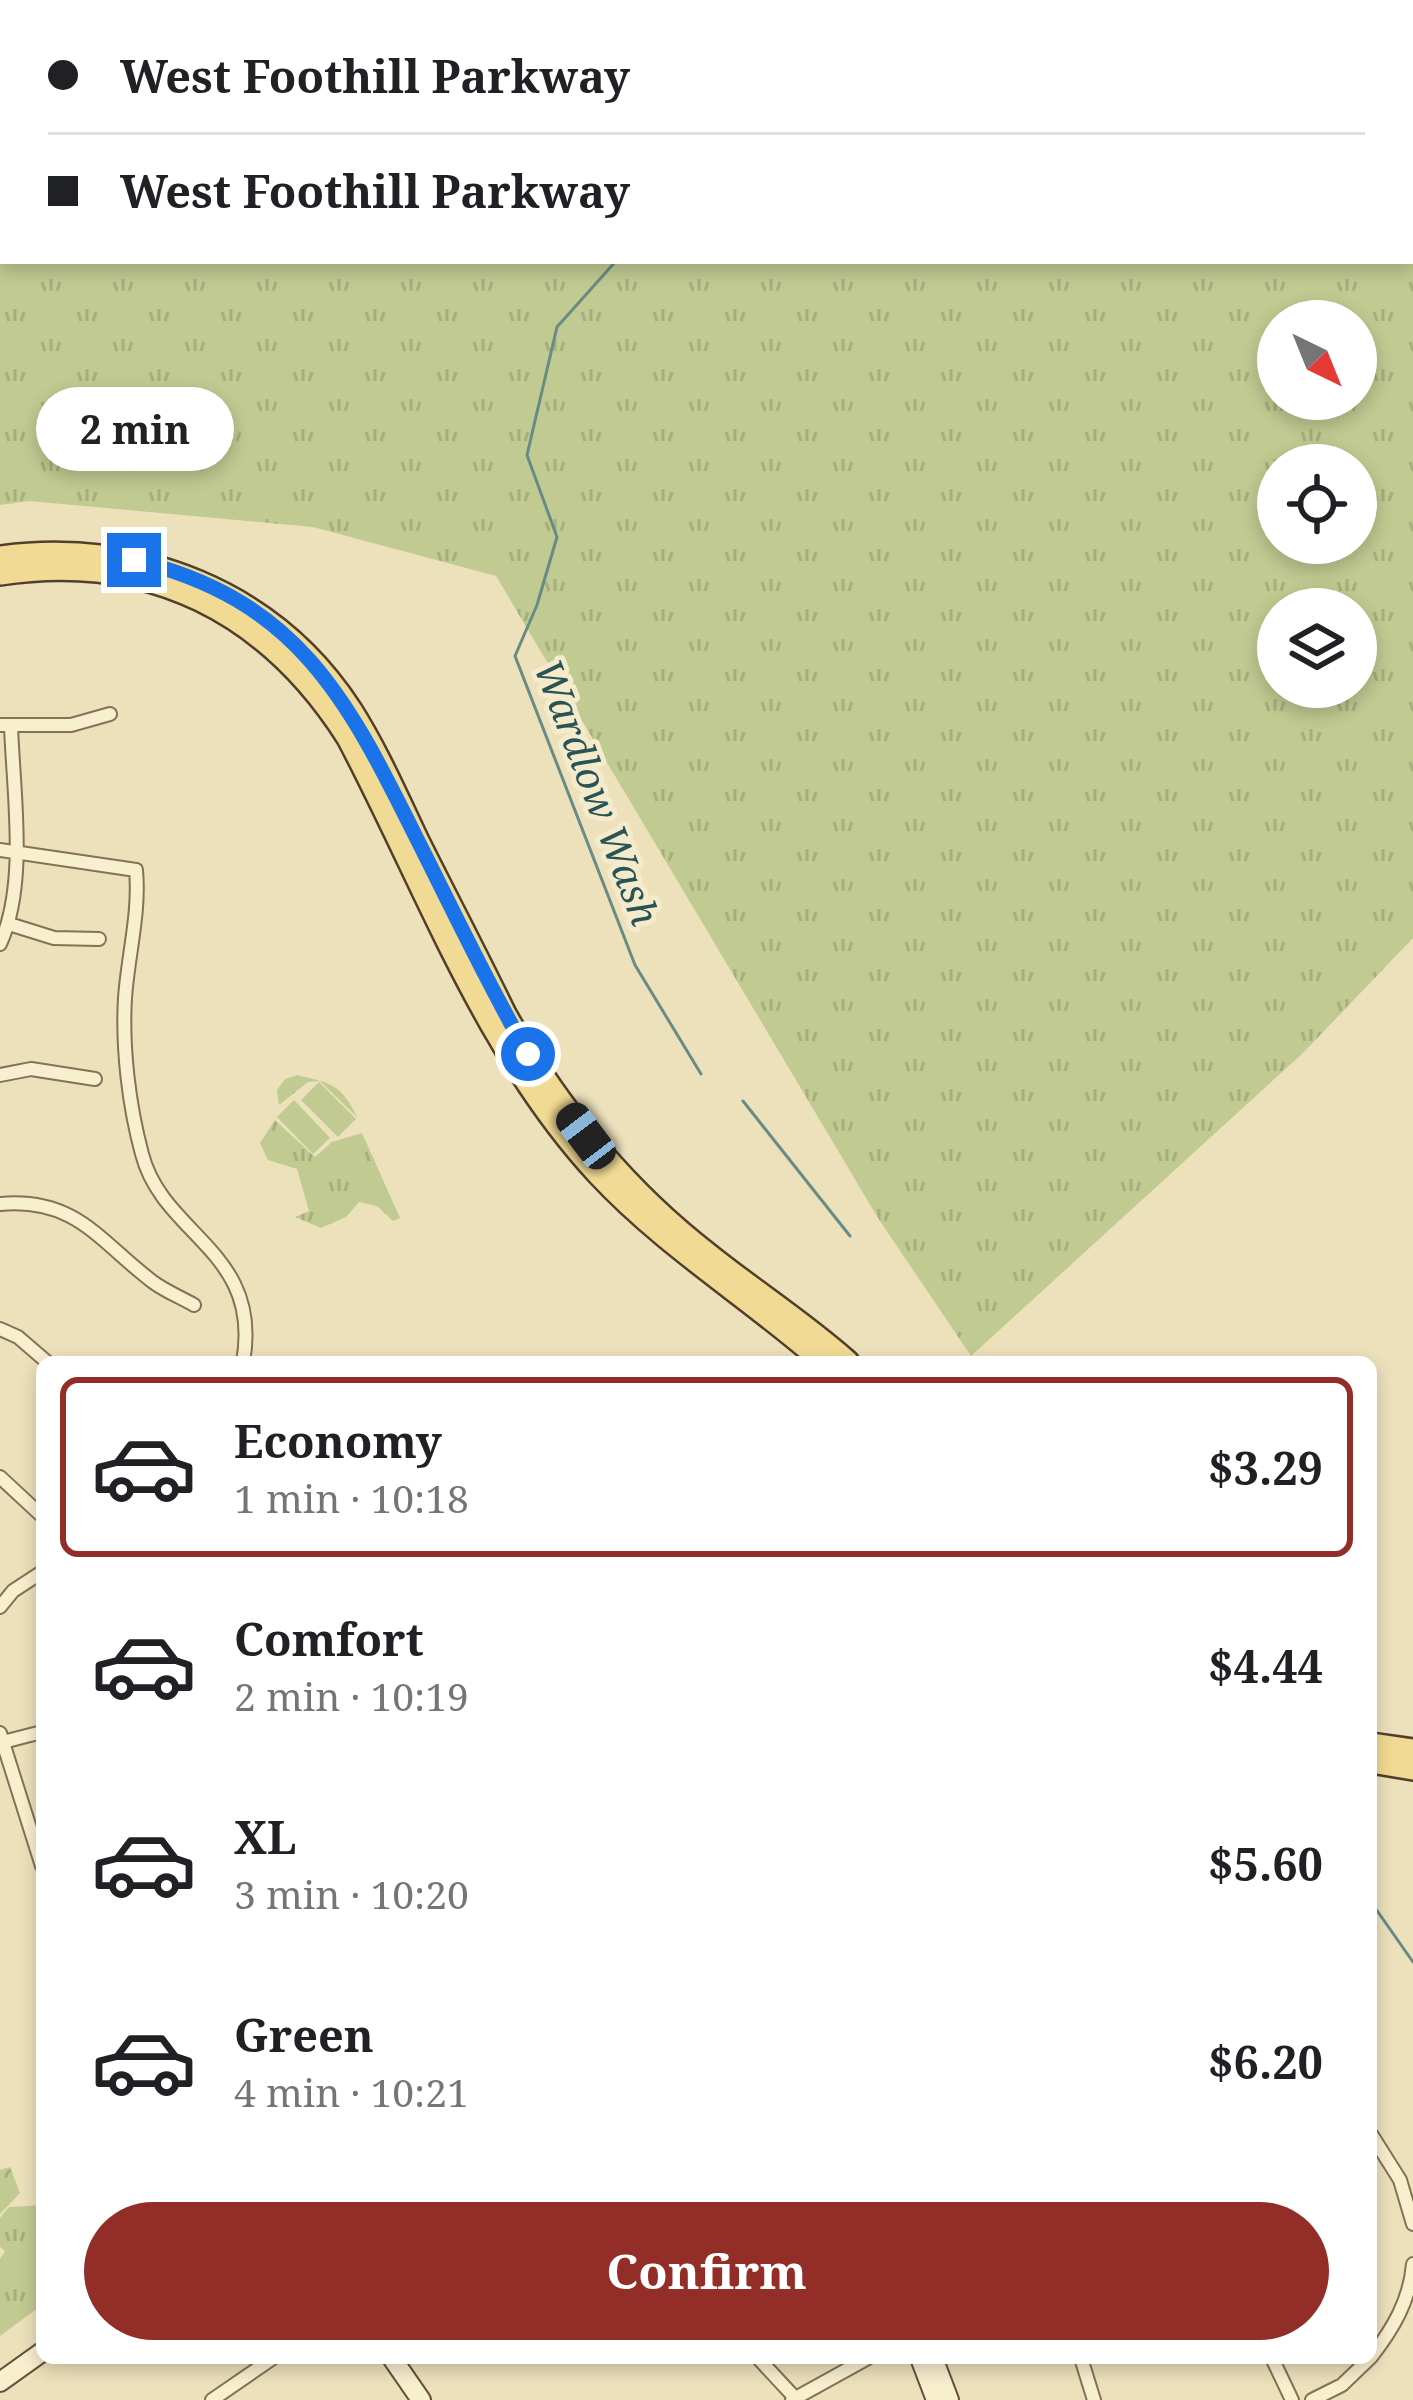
<!DOCTYPE html>
<html lang="en">
<head>
<meta charset="utf-8">
<style>
	:root { --surface:#fff; --page:#f2f2f2; --text:#202124; --muted:#757577; --line:#e0e0e0; --accent:#922d27 }
	body { margin:0; font-family:"Noto Serif",serif; background:var(--page); color:var(--text); height:100vh; display:flex; flex-direction:column; font-size:45px; white-space:nowrap }
	* { box-sizing:border-box; margin:0 }
	p { font-size:39px; color:var(--muted) }
	.icon { flex:none; width:66px; height:66px; fill:none; stroke:currentColor; stroke-width:2; stroke-linecap:round; stroke-linejoin:round }
	.map { position:relative; flex:1; overflow:hidden }
	.side { position:absolute; left:36px; top:1356px; width:1341px; height:1008px; display:flex; flex-direction:column; background:var(--surface); border-radius:18px; box-shadow:0 6px 18px #0003 }
	.side>* { flex:none }
	.top-card { position:absolute; left:0px; top:0px; width:1413px; height:264px; box-shadow:0 6px 18px #0003; display:grid; align-content:center; height:264px; padding:0 48px; background:var(--surface) }
	.needle { width:78px; rotate:137deg }
	.tools { position:absolute; left:1257px; top:300px; display:grid; gap:24px }
	.tools a { display:grid; place-items:center; width:120px; height:120px; border-radius:50%; background:var(--surface); box-shadow:0 6px 18px #0003; font-size:60px }
	.end { position:absolute; width:54px; height:54px; margin:-27px; border:15px solid #1a73e8; background:#fff; box-shadow:0 0 0 6px #fff }
	.from { border-radius:50% }
	.bubble { position:absolute; height:84px; border-radius:42px; background:var(--surface); box-shadow:0 6px 18px #0003; font-size:39px; font-weight:700; line-height:84px; text-align:center }
	.car { position:absolute; width:36px; height:72px; margin:-36px -18px; border-radius:15px; box-shadow:0 0 9px 3px #0007; background:linear-gradient(#222 24%,#8ab4d8 0 40%,#222 0 76%,#8ab4d8 0 86%,#222 0) }
	.top-card b { display:flex; align-items:center; gap:42px; height:114px; font-size:45px }
	.top-card b+b { border-top:3px solid var(--line) }
	.top-card i { width:30px; height:30px; background:var(--text) }
	ul { padding:21px 0 0; list-style:none }
	li { display:flex; align-items:center; gap:36px; height:180px; margin:0 24px 18px; padding:0 24px; border:6px solid transparent; border-radius:18px }
	li div { flex:1 }
	li b { display:block; font-size:45px }
	li em { font-style:normal; font-weight:700 }
	li.on { border-color:var(--accent) }
	li>.icon { width:108px; height:108px; stroke-width:1.5 }
	.primary-button { display:flex; gap:24px; margin-top:auto; padding:24px 48px }
	.primary-button a { flex:1; height:138px; border-radius:72px; background:var(--accent); color:#fff; font-size:48px; font-weight:700; line-height:138px; text-align:center }
	.map>svg:first-child { display:block }
</style>
</head>
<body>
<div class="map">
<svg width="1413" height="2400" viewBox="0 0 1413 2400">
	<defs>
		<pattern id="grass-tufts" width="24" height="20" patternUnits="userSpaceOnUse" patternTransform="scale(3)"><rect width="24" height="20" fill="#c0ca91"/><path d="M3 7l-1-3M5 7V3M7 7l1-3M15 17l-1-3M17 17v-4M19 17l1-3" fill="none" stroke="#a5ae7c"/></pattern>
		<pattern id="park-crowns" width="20" height="18" patternUnits="userSpaceOnUse" patternTransform="scale(3)"><rect width="20" height="18" fill="#c0ca91"/><path d="M2 6a3 3 0 1 1 6 0M12 15a3 3 0 1 1 6 0" fill="none" stroke="#a5ae7c"/></pattern>
	</defs>
	<rect width="100%" height="100%" fill="#ede1bc"/>
	<path fill="url(#grass-tufts)" fill-rule="evenodd" d="M0,0H1413V938L1303,1053L971,1356L878,1218L496,576L313,527L29,501L0,505ZM3,3H1410V261H3ZM1278,321H1356V399H1278ZM1356,465V543H1278V465ZM1278,609H1356V687H1278Z
		M297,1075C331,1083 341,1084 357,1117L320,1081L308,1082L279,1105L277,1090L285,1079Z
		M275,1120L315,1157L332,1142L362,1133L400,1218L393,1221L377,1206L359,1202L346,1217L321,1228L295,1217L309,1211L297,1169L268,1160L260,1143Z
		M42,2205V2305L0,2336V2259L5,2251L0,2247V2218L9,2207Z"/>
	<path fill="url(#park-crowns)" d="M10,2167L20,2193L0,2214V2170Z"/>
	<path fill="#c0ca91" d="M319,1082L356,1119L338,1137L301,1100Z
		M294,1100L330,1138L313,1154L277,1117Z"/>
	<g fill="none" stroke-linecap="round" stroke-linejoin="round">
		<path stroke="#688b85" stroke-width="3" d="M869,3L875,0
			M616,261L557,327L527,455L557,537L537,605L515,656L635,965L701,1074
			M743,1101L850,1236
			M1371,1902L1413,1962"/>
		<g stroke="#847256" stroke-width="16">
			<path id="street" d="M0,725H71L110,714
				M0,850L136,870C140,913 128,955 125,998C122,1048 129,1106 142,1154C163,1236 263,1251 243,1362
				M9,924L54,938L99,939
				M0,944C28,884 13,791 11,725
				M0,1075L31,1069L95,1079
				M0,1204C76,1197 100,1242 153,1282C165,1291 180,1297 194,1305
				M0,1329L18,1337L47,1362
				M0,1477L42,1516
				M0,1607L13,1591L42,1572
				M0,1733L42,1866
				M3,1742L42,1732
				M1371,2134L1400,2180L1413,2224
				M1371,2357C1393,2329 1410,2300 1413,2264
				M758,2358L797,2400
				M1081,2358L1094,2400
				M1272,2358L1292,2400
				M212,2400L273,2358
				M792,2400L868,2358
				M1312,2400L1342,2385L1370,2358"/>
		</g>
		<g stroke="#66523a" stroke-width="22">
			<path id="secondary" d="M392,2358L421,2400
				M920,2358L936,2400
				M933,2358L949,2400
				M0,2382L42,2352"/>
		</g>
		<g stroke="#513f2b" stroke-width="26">
			<path id="primary" d="M0,557C138,538 274,591 351,710C377,751 397,797 418,841C447,899 477,956 505,1014C557,1106 624,1189 708,1254C754,1291 803,1322 848,1362
				M0,574C149,551 268,612 348,738C425,884 484,1051 598,1174C666,1247 749,1297 823,1362
				M1371,1744L1413,1750
				M1371,1762L1413,1769"/>
		</g>
		<use href="#street" stroke="#f8efcf" stroke-width="12"/>
		<use href="#secondary" stroke="#f8efcf" stroke-width="18"/>
		<use href="#primary" stroke="#f1da93" stroke-width="21"/>
	</g>
	<g fill="none" stroke-linecap="round" stroke-linejoin="round">
		<path stroke="#1a73e8" stroke-width="15" d="M134,560C296,599 346,696 415,835C452,908 487,983 528,1054"/>
	</g>
	<g text-anchor="middle" dominant-baseline="central" stroke-width="10" stroke-linejoin="round" paint-order="stroke">
		<g font-size="39" font-style="italic" fill="#2a5353" stroke="#f4ebcc">
			<text transform="translate(598 792) rotate(69)">Wardlow Wash</text>
		</g>
	</g>
</svg>
<div class="tools">
<a><svg class="needle" viewBox="-14 -14 28 28"><path d="M0-13l5 13h-10z" fill="#e53935"/><path d="M0 13l5-13h-10z" fill="#757577"/></svg></a>
<a><svg class="icon" aria-label="locate" viewBox="0 0 24 24"><circle cx="12" cy="12" r="6"/><path d="M12 2v4M12 18v4M2 12h4M18 12h4"/></svg></a>
<a><svg class="icon" aria-label="layers" viewBox="0 0 24 24"><path d="M12 4l9 5-9 5-9-5zM3 14l9 5 9-5"/></svg></a>
</div>
<i class="end from" style="left:528px;top:1054px"></i>
<i class="end" style="left:134px;top:560px"></i>
<div class="bubble" style="left:36px;top:387px;width:198px">2 min</div>
<i class="car" style="left:586px;top:1136px;rotate:323deg"></i>
<div class="top-card">
<b><i class="from"></i>West Foothill Parkway</b>
<b><i></i>West Foothill Parkway</b>
</div>
<section class="side">
<ul>
<li class="on"><svg class="icon" aria-label="car" viewBox="0 0 24 24"><path d="M5 17H2v-5l4-1 3-4h7l3 4 3 1v5h-3M9 17h6M6 11h13"/><circle cx="7" cy="17" r="2"/><circle cx="17" cy="17" r="2"/></svg><div><b>Economy</b><p>1 min · 10:18</p></div><em>$3.29</em></li>
<li><svg class="icon" aria-label="car" viewBox="0 0 24 24"><path d="M5 17H2v-5l4-1 3-4h7l3 4 3 1v5h-3M9 17h6M6 11h13"/><circle cx="7" cy="17" r="2"/><circle cx="17" cy="17" r="2"/></svg><div><b>Comfort</b><p>2 min · 10:19</p></div><em>$4.44</em></li>
<li><svg class="icon" aria-label="car" viewBox="0 0 24 24"><path d="M5 17H2v-5l4-1 3-4h7l3 4 3 1v5h-3M9 17h6M6 11h13"/><circle cx="7" cy="17" r="2"/><circle cx="17" cy="17" r="2"/></svg><div><b>XL</b><p>3 min · 10:20</p></div><em>$5.60</em></li>
<li><svg class="icon" aria-label="car" viewBox="0 0 24 24"><path d="M5 17H2v-5l4-1 3-4h7l3 4 3 1v5h-3M9 17h6M6 11h13"/><circle cx="7" cy="17" r="2"/><circle cx="17" cy="17" r="2"/></svg><div><b>Green</b><p>4 min · 10:21</p></div><em>$6.20</em></li>
</ul>
<div class="primary-button"><a>Confirm</a></div>
</section>
</div>
</body>
</html>
